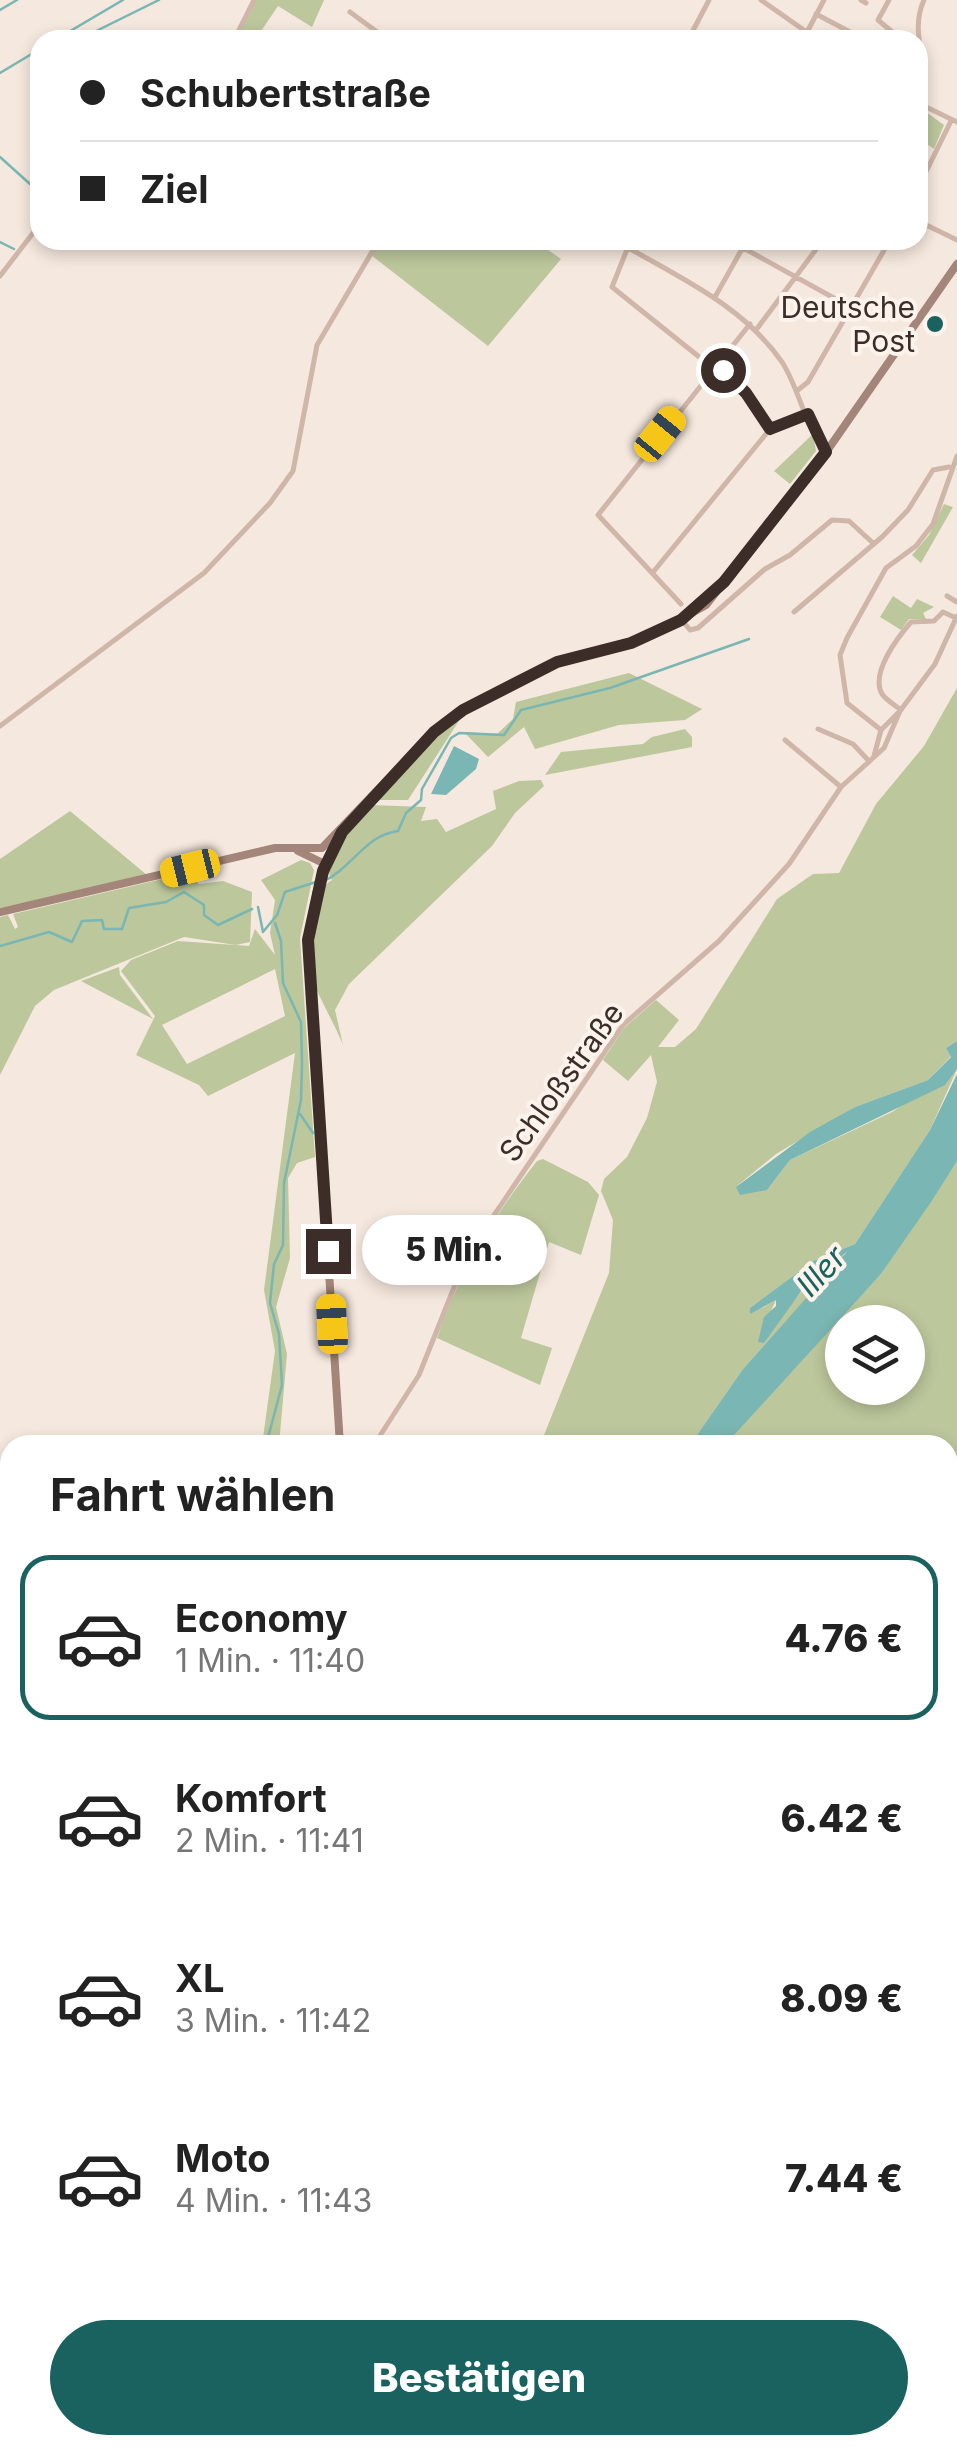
<!DOCTYPE html>
<html lang="de">
<head>
<meta charset="utf-8">
<style>
	:root { --surface:#fff; --page:#f2f2f2; --text:#222; --muted:#767676; --line:#e0e0e0; --accent:#196260 }
	body { margin:0; font-family:Inter,sans-serif; background:var(--page); color:var(--text); height:100vh; display:flex; flex-direction:column; font-size:38px; white-space:nowrap }
	* { box-sizing:border-box; margin:0 }
	p { font-size:32px; color:var(--muted) }
	.icon { flex:none; width:55px; height:55px; fill:none; stroke:currentColor; stroke-width:2; stroke-linecap:round; stroke-linejoin:round }
	.map { position:relative; flex:1; overflow:hidden }
	.details { position:absolute; left:0px; top:1435px; width:958px; height:1020px; display:flex; flex-direction:column; background:var(--surface); border-radius:30px 30px 0 0; box-shadow:0 5px 15px #0003 }
	.details>* { flex:none }
	.banner { position:absolute; left:30px; top:30px; width:898px; height:220px; border-radius:30px; box-shadow:0 5px 15px #0003; display:grid; align-content:center; height:220px; padding:0 50px; background:var(--surface) }
	.buttons { position:absolute; left:825px; top:1305px; display:grid; gap:20px }
	.buttons a { display:grid; place-items:center; width:100px; height:100px; border-radius:50%; background:var(--surface); box-shadow:0 5px 15px #0003; font-size:50px }
	.end { position:absolute; width:45px; height:45px; margin:-22px; border:12px solid #3c2d29; background:#fff; box-shadow:0 0 0 5px #fff }
	.from { border-radius:50% }
	.bubble { position:absolute; height:70px; border-radius:35px; background:var(--surface); box-shadow:0 5px 15px #0003; font-size:32px; font-weight:800; line-height:70px; text-align:center }
	.car { position:absolute; width:30px; height:60px; margin:-30px -15px; border-radius:12px; box-shadow:0 0 8px 2px #0007; background:linear-gradient(#f5c518 24%,#345 0 40%,#f5c518 0 76%,#345 0 86%,#f5c518 0) }
	.banner b { display:flex; align-items:center; gap:35px; height:95px; font-size:38px }
	.banner b+b { border-top:2px solid var(--line) }
	.banner i { width:25px; height:25px; background:var(--text) }
	ul { padding:0; list-style:none }
	li { display:flex; align-items:center; gap:30px; height:165px; margin:0 20px 15px; padding:0 30px; border:5px solid transparent; border-radius:30px }
	li div { flex:1 }
	li b { display:block; font-size:38px }
	li em { font-style:normal; font-weight:800 }
	li.on { border-color:var(--accent) }
	li>.icon { width:90px; height:90px; stroke-width:1.5 }
	h2 { padding:0 50px; font-size:45px; line-height:120px }
	.action { display:flex; gap:20px; margin-top:auto; padding:20px 50px }
	.action a { flex:1; height:115px; border-radius:60px; background:var(--accent); color:#fff; font-size:40px; font-weight:800; line-height:115px; text-align:center }
	.map>svg:first-child { display:block }
</style>
</head>
<body>
<div class="map">
<svg width="957" height="2455" viewBox="0 0 957 2455">
	<rect width="100%" height="100%" fill="#f5e8de"/>
	<path fill="#bcc79c" fill-rule="evenodd" d="M256,0H324L312,27L278,6L255,40H236Z
		M918,106L944,125L934,149L918,138Z
		M380,240H534L561,259L488,346L371,255Z
		M813,434L816,451L790,484L774,471Z
		M944,504L953,507L921,563L912,555L929,535Z
		M893,596L911,608L917,599L934,607L923,613L926,619H909L901,630L880,617Z
		M629,673L702,709L685,720L619,725L535,749L524,727L488,757L464,732L497,734L513,719L516,702Z
		M957,688V1041L946,1048L951,1056L928,1080L855,1107L776,1154L737,1186L767,1190L790,1160L892,1112L957,1069L930,1130L855,1244L813,1261L750,1308H762L776,1300L760,1335C792,1310 812,1270 847,1253L743,1369L690,1445H540L609,1273L613,1220L601,1191L604,1179L627,1157L647,1118L657,1082L651,1055L628,1081L603,1060L624,1028L656,1000L679,1020L658,1047H675L696,1029L777,899L813,874L839,873L876,804L924,746Z
		M464,713L408,800H373L439,731Z
		M685,729L692,737V747L545,775L561,752L643,744L652,737Z
		M541,780L544,786L515,813L492,846L349,984L335,1010L343,1045C338,1031 315,989 314,983C309,956 306,896 332,880L327,871L342,841L370,805L426,807L421,821L437,819L446,832L496,809L493,791L519,781Z
		M70,811L147,875L0,908V859Z
		M301,860L310,863L314,870L300,938L315,1157L297,1163L288,1178L290,1258L276,1307L287,1354L279,1445H262L275,1351L264,1290L295,1053L208,1096L199,1085L136,1055L155,1016L121,971L131,960L178,941L249,946L255,929L275,955L270,933L275,900L261,880ZM275,969L285,1016L187,1064L162,1025Z
		M188,873L199,884L223,881L252,892L250,942L236,945L184,937L54,990L35,1006L0,1075V917L8,915L15,929L18,927L13,914Z
		M119,967L120,975L153,1019L81,981Z
		M543,1159L588,1182L599,1195L581,1255L549,1242L521,1338L552,1348L540,1385L437,1338C460,1270 493,1217 537,1161Z
		M957,1161V1595L948,1597V1445H726L750,1413L881,1274ZM842,1322H908V1388H842Z
		M10,2297V2445H729L706,2455H0V2300Z"/>
	<path fill="#7ab6b3" d="M454,746L479,759L476,769L446,795L431,794Z
		M957,1041V1069L945,1085L790,1160L767,1190L740,1195L736,1187L810,1132L855,1107L928,1080L951,1057L946,1048Z
		M957,1074V1161L931,1202L881,1274L725,1445H690L743,1369L847,1252L810,1279L764,1343L758,1342L764,1317L776,1306V1300L750,1314V1308L813,1261L855,1244L930,1130Z
		M957,1597V1902L948,1897V1599Z
		M948,1939H957V2241H948Z"/>
	<g fill="none" stroke-linecap="round" stroke-linejoin="round">
		<path stroke="#7ab6b3" stroke-width="2.5" d="M0,10L17,0
			M55,40L123,0
			M78,40L159,0
			M0,73L40,49
			M0,157L40,193
			M0,242L14,249
			M324,881C352,868 365,835 398,831L406,813L421,800L422,789L451,738L459,733L504,735L521,710L610,688L749,639
			M258,907L263,932L277,915L285,892L316,882
			M0,946L49,932L72,942L82,921L102,920L104,929H122L129,908L166,902L184,892L204,905V915L218,925L252,909
			M300,1114L313,1133
			M266,1445L282,1385L279,1334L270,1303L274,1264L283,1245L284,1183L301,1100L302,1063L301,1022L283,983L281,941L275,923
			M0,1721L10,1718
			M0,2347L10,2360
			M10,2455L28,2445
			M91,2455L101,2445"/>
		<path stroke="#7ab6b3" stroke-width="5" d="M948,2293L957,2285
			M851,2455L855,2445"/>
		<path stroke="#cfb6a8" stroke-width="5" d="M761,0L818,40
			M861,0L866,3
			M889,0L878,20L902,40
			M350,12L388,40
			M816,14L852,33
			M807,32L824,0
			M234,40L254,0
			M688,40L709,0
			M920,104C932,68 908,34 924,0
			M920,104L957,122
			M918,188L951,121
			M918,221L957,240
			M615,240C675,276 741,303 782,362C800,390 805,428 826,452
			M729,240L852,308
			M628,247L612,287L708,364C737,379 753,401 770,429
			M0,276L40,224
			M715,297L747,240
			M756,330L823,240
			M798,390L808,382L890,240
			M654,571L770,429L809,414
			M947,596L957,602
			M681,604L598,515L750,324
			M794,612L882,537L908,510L933,470L949,467
			M681,619L690,630L698,628L765,569L790,555L832,520L849,521L873,543
			M901,710C895,705 886,700 882,694C870,673 898,637 911,622L934,621L943,612L956,618
			M0,726L204,573L270,503L293,471L317,345L379,240
			M818,729L853,744L868,760
			M881,730L847,703L840,655L847,638L886,568L916,546L933,524L957,456
			M881,730L900,711
			M785,740L841,787
			M874,756L881,730
			M374,1445L419,1375L467,1255L623,1025L719,941L789,864L841,787L884,748L900,711L935,664L957,616"/>
		<path stroke="#a48579" stroke-width="8" d="M688,613L712,593
			M337,841L317,890L308,940L340,1445
			M298,851L325,864
			M0,912L275,848H322L434,731L463,710L557,663L652,635L706,605L829,448L957,264
			M0,2161L10,2151"/>
	</g>
	<g fill="none" stroke-linecap="round" stroke-linejoin="round">
		<path stroke="#3c2d29" stroke-width="12" d="M328,1251L308,940L323,871L342,832L434,732L463,710L557,662L631,643L681,620L724,582L826,452L808,414L770,429L746,393L723,370"/>
	</g>
	<circle fill="#196260" stroke="#fcf3ec" stroke-width="4" cx="935" cy="324" r="10"/>
	<g text-anchor="middle" dominant-baseline="central" stroke-width="8" stroke-linejoin="round" paint-order="stroke">
		<g font-size="30" fill="#3c2d29" stroke="#fcf3ec" text-anchor="end">
			<text x="915" y="307">Deutsche<tspan x="915" dy="34">Post</tspan></text>
		</g>
		<g font-size="30" fill="#3c2d29" stroke="#fcf3ec">
			<text transform="translate(561 1082) rotate(-54)">Schloßstraße</text>
		</g>
		<g font-size="32" font-style="italic" fill="#196260" stroke="#fcf3ec">
			<text transform="translate(821 1271) rotate(-47)">Iller</text>
		</g>
	</g>
</svg>
<div class="buttons">
<a><svg class="icon" aria-label="layers" viewBox="0 0 24 24"><path d="M12 4l9 5-9 5-9-5zM3 14l9 5 9-5"/></svg></a>
</div>
<i class="end from" style="left:723px;top:370px"></i>
<i class="end" style="left:328px;top:1251px"></i>
<div class="bubble" style="left:362px;top:1215px;width:185px">5 Min.</div>
<i class="car" style="left:660px;top:434px;rotate:39deg"></i>
<i class="car" style="left:190px;top:868px;rotate:256deg"></i>
<i class="car" style="left:332px;top:1324px;rotate:357deg"></i>
<div class="banner">
<b><i class="from"></i>Schubertstraße</b>
<b><i></i>Ziel</b>
</div>
<section class="details">
<h2>Fahrt wählen</h2>
<ul>
<li class="on"><svg class="icon" aria-label="car" viewBox="0 0 24 24"><path d="M5 17H2v-5l4-1 3-4h7l3 4 3 1v5h-3M9 17h6M6 11h13"/><circle cx="7" cy="17" r="2"/><circle cx="17" cy="17" r="2"/></svg><div><b>Economy</b><p>1 Min. · 11:40</p></div><em>4.76 €</em></li>
<li><svg class="icon" aria-label="car" viewBox="0 0 24 24"><path d="M5 17H2v-5l4-1 3-4h7l3 4 3 1v5h-3M9 17h6M6 11h13"/><circle cx="7" cy="17" r="2"/><circle cx="17" cy="17" r="2"/></svg><div><b>Komfort</b><p>2 Min. · 11:41</p></div><em>6.42 €</em></li>
<li><svg class="icon" aria-label="car" viewBox="0 0 24 24"><path d="M5 17H2v-5l4-1 3-4h7l3 4 3 1v5h-3M9 17h6M6 11h13"/><circle cx="7" cy="17" r="2"/><circle cx="17" cy="17" r="2"/></svg><div><b>XL</b><p>3 Min. · 11:42</p></div><em>8.09 €</em></li>
<li><svg class="icon" aria-label="car" viewBox="0 0 24 24"><path d="M5 17H2v-5l4-1 3-4h7l3 4 3 1v5h-3M9 17h6M6 11h13"/><circle cx="7" cy="17" r="2"/><circle cx="17" cy="17" r="2"/></svg><div><b>Moto</b><p>4 Min. · 11:43</p></div><em>7.44 €</em></li>
</ul>
<div class="action"><a>Bestätigen</a></div>
</section>
</div>
</body>
</html>
